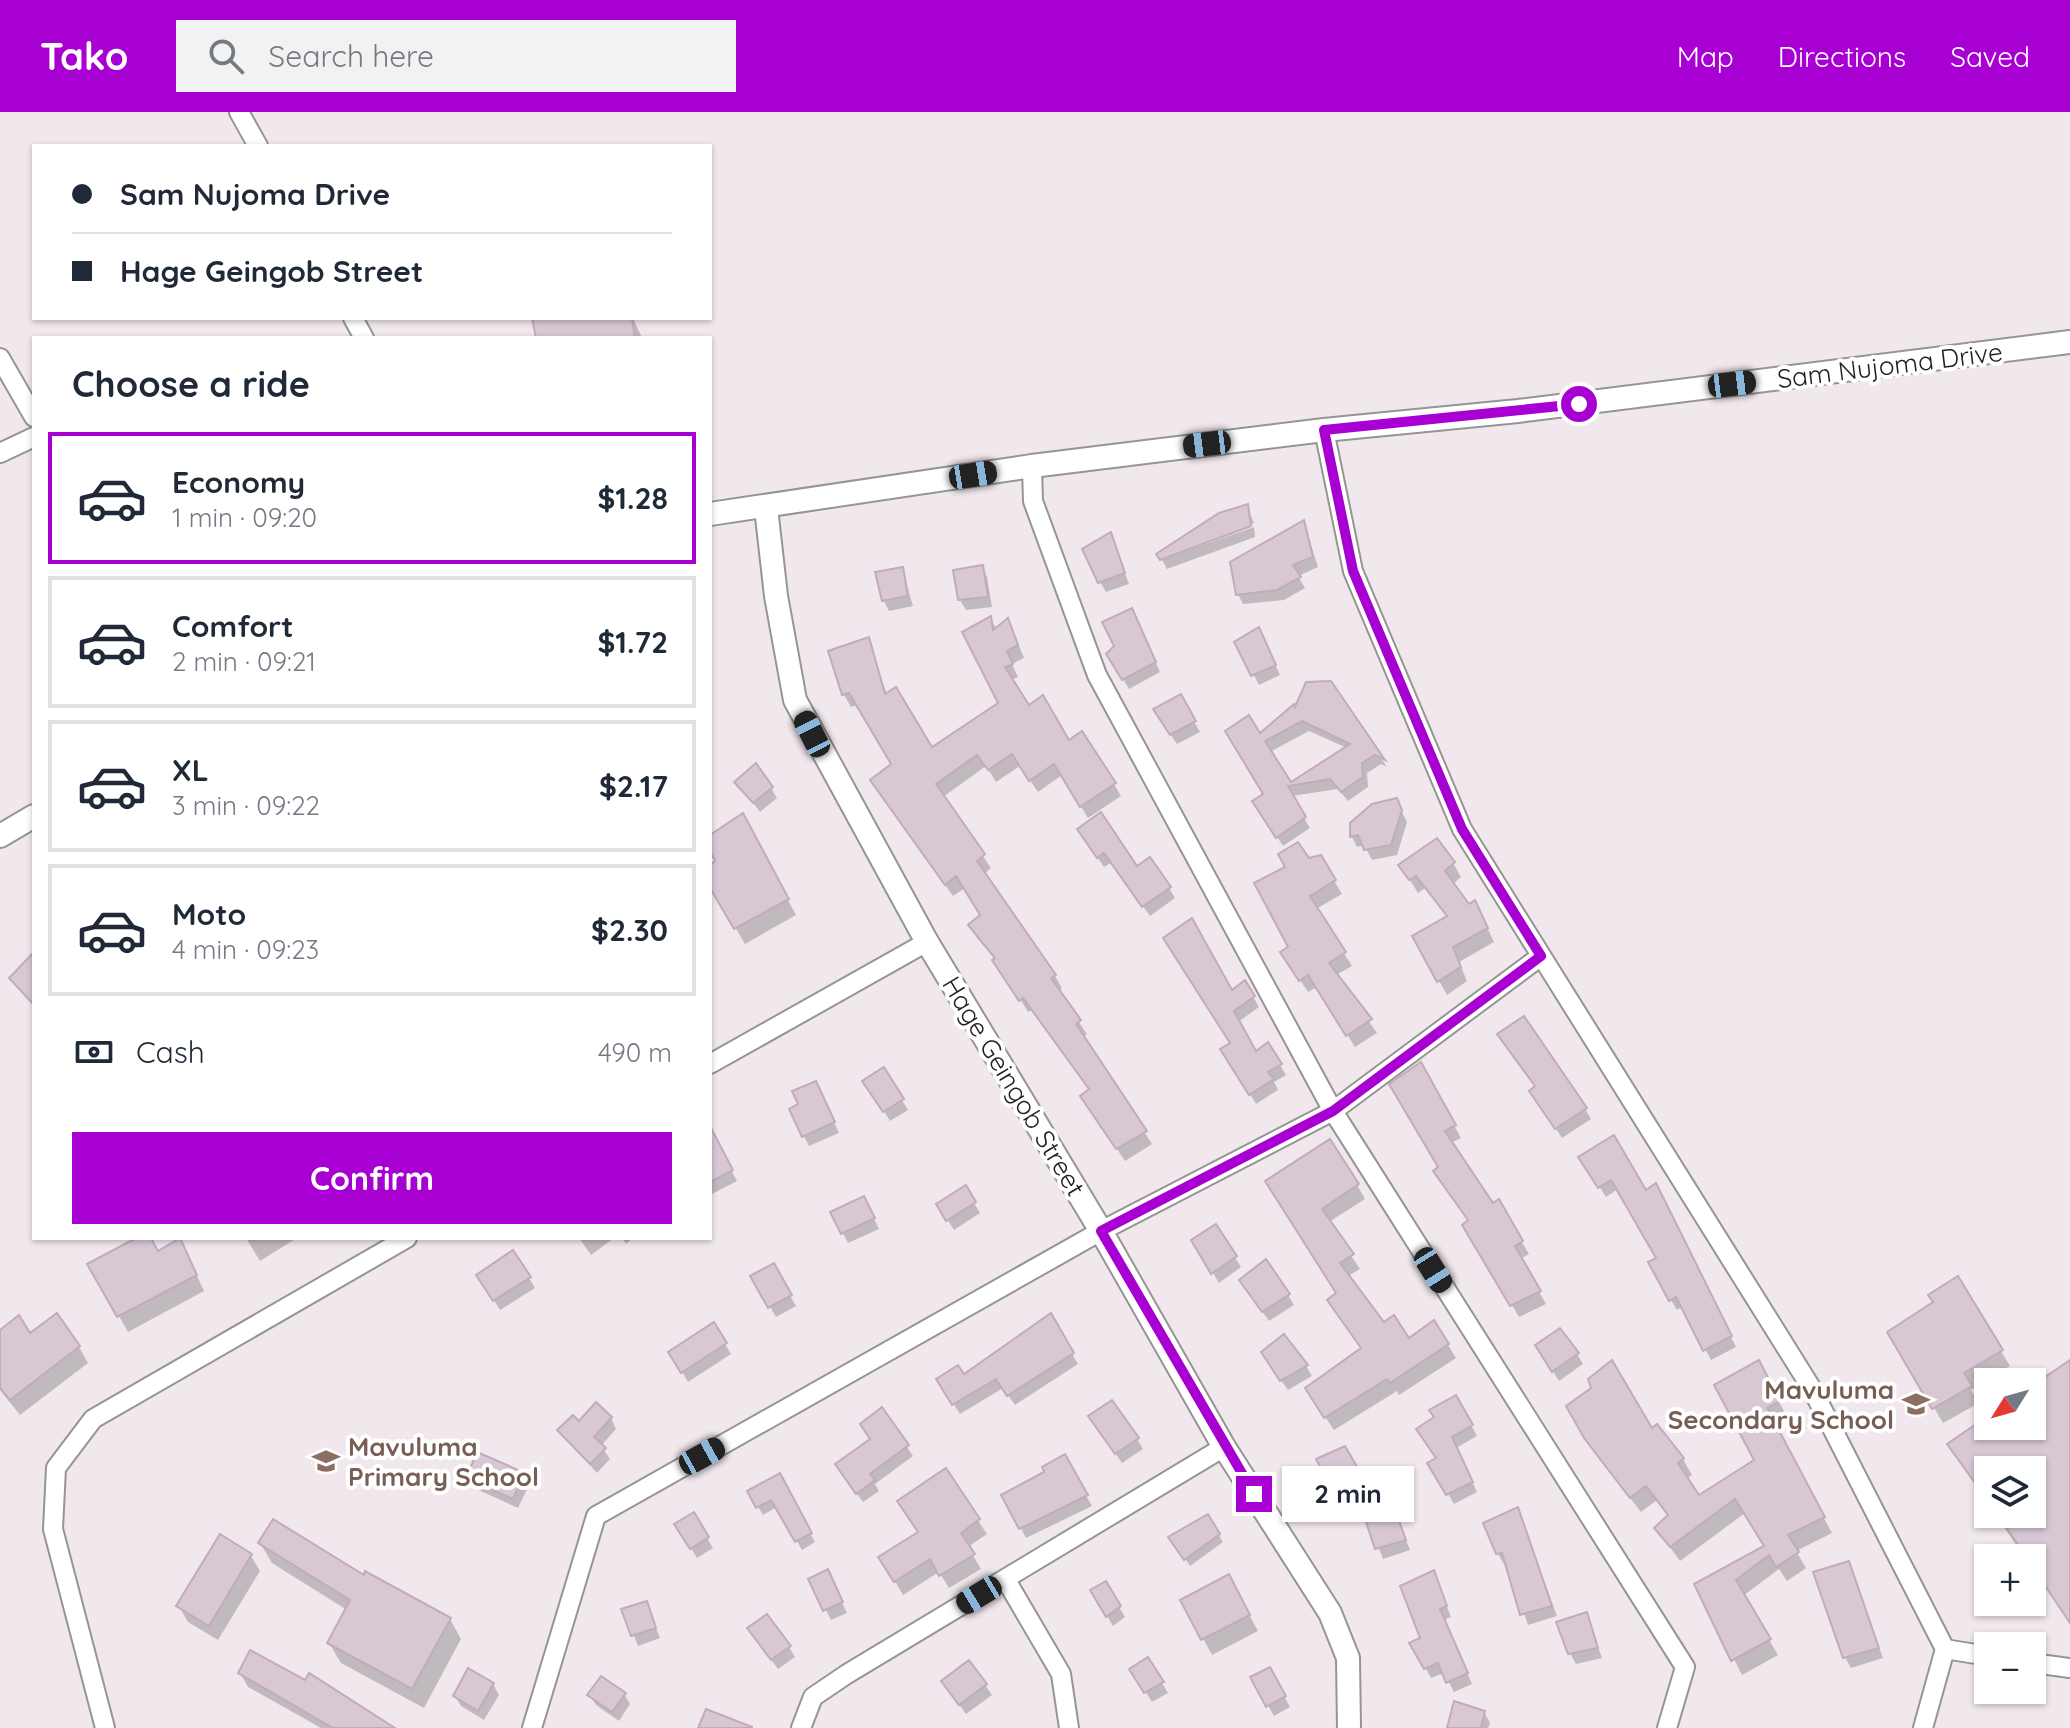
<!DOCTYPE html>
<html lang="en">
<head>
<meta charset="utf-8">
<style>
	:root { --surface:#fff; --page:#f2f2f3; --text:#1f2937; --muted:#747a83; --line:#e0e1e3; --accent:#a800d2 }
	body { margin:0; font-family:Quicksand,sans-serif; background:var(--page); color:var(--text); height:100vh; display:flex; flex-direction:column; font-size:30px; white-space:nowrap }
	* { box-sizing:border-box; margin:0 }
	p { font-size:26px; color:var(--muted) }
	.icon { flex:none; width:44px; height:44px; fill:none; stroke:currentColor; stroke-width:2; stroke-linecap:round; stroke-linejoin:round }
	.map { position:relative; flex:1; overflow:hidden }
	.details { position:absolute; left:32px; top:224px; width:680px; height:904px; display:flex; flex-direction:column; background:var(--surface); border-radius:0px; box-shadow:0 2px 6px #0004 }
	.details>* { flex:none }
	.top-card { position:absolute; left:32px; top:32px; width:680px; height:176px; border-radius:0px; box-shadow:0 2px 6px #0004; display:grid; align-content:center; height:176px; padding:0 40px; background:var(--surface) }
	.needle { width:52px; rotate:233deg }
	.buttons { position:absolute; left:1974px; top:1256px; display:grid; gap:16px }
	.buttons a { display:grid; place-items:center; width:72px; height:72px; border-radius:0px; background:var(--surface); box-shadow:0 2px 6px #0004; font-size:40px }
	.end { position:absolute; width:36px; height:36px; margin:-18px; border:10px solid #a800d2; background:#fff; box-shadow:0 0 0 4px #fff }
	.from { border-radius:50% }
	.bubble { position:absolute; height:56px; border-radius:0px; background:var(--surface); box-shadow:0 2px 6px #0004; font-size:26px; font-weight:700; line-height:56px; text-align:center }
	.car { position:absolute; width:24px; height:48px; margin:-24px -12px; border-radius:10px; box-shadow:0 0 6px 2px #0007; background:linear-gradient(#222 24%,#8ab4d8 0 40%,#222 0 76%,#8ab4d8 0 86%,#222 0) }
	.top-card b { display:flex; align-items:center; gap:28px; height:76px; font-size:30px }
	.top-card b+b { border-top:2px solid var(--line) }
	.top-card i { width:20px; height:20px; background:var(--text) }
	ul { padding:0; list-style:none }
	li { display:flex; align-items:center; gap:24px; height:132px; margin:0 16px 12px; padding:0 24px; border:4px solid var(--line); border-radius:0px }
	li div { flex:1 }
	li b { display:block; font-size:30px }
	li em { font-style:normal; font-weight:700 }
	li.on { border-color:var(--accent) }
	li>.icon { width:72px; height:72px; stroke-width:1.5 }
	h2 { padding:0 40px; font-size:36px; line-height:96px }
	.pay { display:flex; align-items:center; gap:20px; height:88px; padding:0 40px; font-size:30px }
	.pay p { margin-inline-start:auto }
	.action { display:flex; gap:16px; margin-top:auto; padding:16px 40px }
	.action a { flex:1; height:92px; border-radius:0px; background:var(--accent); color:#fff; font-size:32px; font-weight:700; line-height:92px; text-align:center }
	header { display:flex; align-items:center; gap:48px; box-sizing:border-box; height:112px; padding:0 40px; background:var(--accent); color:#fff }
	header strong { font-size:38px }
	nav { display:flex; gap:44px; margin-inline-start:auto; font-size:28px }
	.search { width:560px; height:72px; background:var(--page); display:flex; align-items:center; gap:20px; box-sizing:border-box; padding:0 28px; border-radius:0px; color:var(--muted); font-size:30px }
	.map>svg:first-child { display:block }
</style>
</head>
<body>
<header>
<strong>Tako</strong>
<div class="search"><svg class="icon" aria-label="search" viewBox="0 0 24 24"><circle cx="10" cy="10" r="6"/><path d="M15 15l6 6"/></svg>Search here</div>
<nav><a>Map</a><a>Directions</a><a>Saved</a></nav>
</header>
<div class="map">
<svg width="2070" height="1616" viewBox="0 0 2070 1616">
	<rect width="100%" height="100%" fill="#f1e8ed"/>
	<path fill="#0003" fill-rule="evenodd" d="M534,206H633L642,226H538Z
		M1247,395L1254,411L1175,443L1254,415L1255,425L1167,457L1159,442Z
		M1304,411L1318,455L1298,464L1305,476L1284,488L1243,492L1238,482Z
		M1110,423L1129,472L1106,480L1100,470Z
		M982,455L987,465L992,495L966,498L960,488Z
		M902,457L913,494L889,499L884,489Z
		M990,507L997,517L1007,509L1014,521L1024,546L1012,552L1018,565L1011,568L1028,596L1114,672L1121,684L1088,706L1062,663L1038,680L1020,654L996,670L986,654L943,685L991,756L984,762L1055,864L1062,876L1058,879L1087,922L1083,925L1152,1032L1125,1049L1090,997V978L1032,898L1028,900L996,848L977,826L970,813L983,804L965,776L953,784L880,681L893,652L858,593L851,595L844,583L830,540L868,527L887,583L931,638L1001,592Z
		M1137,508L1160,560L1129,577L1109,542Z
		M1264,528L1280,563L1259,573L1237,530Z
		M1330,571L1387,655L1381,652L1367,661L1368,675L1348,689L1338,677L1291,684L1310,716L1283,734L1260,699L1265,683L1260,624ZM1309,619L1347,636L1291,673L1270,640Z
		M1180,585L1200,620L1177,632L1161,608Z
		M737,670L771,676L777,686L760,700Z
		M1396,688L1407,710L1397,743L1372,748L1364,733L1357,735L1352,725V712Z
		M751,720L796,803L745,832L710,772V756L718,750L710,725Z
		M1085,728L1169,776L1175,786L1150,804L1112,750L1104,755Z
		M1320,745L1342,782L1316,797L1352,854L1336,863L1377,921L1355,935L1317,875L1308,880L1290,853L1287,756Z
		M1453,751L1461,765L1453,772L1468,795L1482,805L1494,830L1459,850L1467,869L1447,883L1414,825L1448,806L1425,776L1418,781L1401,754Z
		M34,843V894L11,867Z
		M1245,871L1259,895L1238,910L1256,942L1268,933L1286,963L1274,970L1278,978L1256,992L1223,938L1233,932L1232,881Z
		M1421,953L1461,1026L1451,1031L1493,1094L1498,1090L1529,1142L1520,1147L1546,1192L1519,1205L1464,1113L1470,1110L1441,1056Z
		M883,958L908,998L890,1009L871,979Z
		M821,981L839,1021L809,1034L804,1024Z
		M1538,989L1585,997L1591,1007L1562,1026Z
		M714,1026L737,1069L710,1083V1028Z
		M1587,1056L1661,1084L1736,1235L1711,1248L1683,1194L1677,1198L1671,1188L1658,1146L1618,1077L1606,1085Z
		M1357,1073L1365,1087L1329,1110L1360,1157L1348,1164L1384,1212L1408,1229L1448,1233L1456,1246L1399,1283L1397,1279L1334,1318L1315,1290L1362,1237L1338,1182L1275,1083Z
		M965,1076L980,1101L954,1118L938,1093Z
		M869,1097L879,1117L848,1131L843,1121Z
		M1215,1114L1241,1155L1219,1171L1194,1129Z
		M140,1126H149L158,1142L188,1144L204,1179L128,1220L90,1153Z
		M246,1126H297L260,1149Z
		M579,1126H614L591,1143Z
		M622,1126H633L626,1132Z
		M773,1154L796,1194L776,1205L753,1165Z
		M529,1166L535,1176L500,1198L484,1173Z
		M1957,1167L2010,1254L1971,1278L1979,1291L1943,1311L1890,1221L1935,1191Z
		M1248,1179L1288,1183L1294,1193L1269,1209Z
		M1050,1204L1078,1252L1015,1293L1003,1276L960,1302L938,1268L963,1264Z
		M713,1213L731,1242L688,1270L670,1240Z
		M0,1220L79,1235L88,1251L20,1303L0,1278Z
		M1537,1233L1577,1242L1583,1252L1559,1269Z
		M2070,1250V1511L2032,1456V1446H2025L1995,1402H2032V1358H1988V1392L1949,1333L1988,1307V1314H2032V1276Z
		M1269,1251L1306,1254L1312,1264L1288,1278Z
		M1767,1266L1787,1305L1774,1312L1832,1421L1796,1439L1806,1456L1787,1469L1779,1457L1743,1484L1778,1543L1742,1563L1696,1472L1766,1435L1745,1401L1680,1449L1656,1416L1669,1405L1657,1388L1641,1400L1596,1342L1569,1295L1651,1319L1657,1315L1683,1347L1692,1363L1686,1367L1699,1386L1757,1349Z
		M1456,1286L1477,1324L1456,1336L1477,1380L1454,1392L1430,1351L1438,1347L1437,1306Z
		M882,1298L913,1344L875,1372L879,1379L863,1390L843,1363L872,1328Z
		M611,1306L616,1317L601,1334L610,1347L597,1361L559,1319Z
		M1097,1315L1137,1327L1143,1337L1122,1351Z
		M1344,1337L1379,1397L1391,1391L1410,1438L1383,1447L1358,1381L1341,1387L1318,1348Z
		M1064,1345L1092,1394L1026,1426L1004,1384L1047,1361Z
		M945,1359L987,1422L968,1435L981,1457L949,1476L939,1460L903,1483L881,1446L920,1421Z
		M523,1363L529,1373L518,1396L474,1376L468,1366Z
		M779,1364L815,1430L802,1438L777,1395L763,1403L749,1380Z
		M1517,1398L1557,1504L1528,1513L1507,1451L1504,1452L1498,1442Z
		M693,1403L713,1436L697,1446L677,1413Z
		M1208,1405L1223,1430L1190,1454L1175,1432Z
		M260,1431L364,1466L450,1507L461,1527L424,1596L341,1551L329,1531L347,1498L272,1451Z
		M251,1444L260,1459L218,1528L188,1510L179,1494Z
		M1848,1451L1883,1546L1851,1556L1845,1545Z
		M1433,1461L1451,1505L1444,1508L1472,1572L1454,1580L1444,1561L1431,1566L1412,1532L1423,1527Z
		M811,1468L832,1470L847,1501L831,1508Z
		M1105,1471L1125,1505L1113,1514L1093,1479Z
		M1237,1481L1258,1519L1212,1543L1183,1489Z
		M646,1491L660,1526L638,1534L624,1498Z
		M1586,1502L1602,1546L1576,1552L1570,1541Z
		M756,1527L789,1535L795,1545L778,1557Z
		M1148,1548L1168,1581L1152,1590L1132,1558Z
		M969,1550L992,1583L966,1602L949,1579Z
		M1269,1557L1290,1595L1274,1604L1253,1566Z
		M240,1561L306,1571L391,1616H321L248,1575Z
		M493,1572L499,1583L484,1608L461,1594L455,1584Z
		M624,1582L630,1592L619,1609L596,1593L590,1583Z
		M1484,1600L1490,1611L1488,1616H1449Z"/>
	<path fill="#d8c8d4" stroke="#c3aabd" stroke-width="2" fill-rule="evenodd" d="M532,206H632L635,226H536Z
		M1248,392L1251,414L1160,448L1156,442L1219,401Z
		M1304,408L1313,445L1293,453L1301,465L1277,478L1236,483L1230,450Z
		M1111,420L1125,461L1098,471L1082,437Z
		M983,453L988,485L958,488L953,458Z
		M903,455L908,484L882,489L875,460Z
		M1132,496L1156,550L1122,568L1106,542L1114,534L1102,510Z
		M991,504L993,518L1008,506L1018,533L1007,539L1013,552L1005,555L1029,593L1043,583L1069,628L1082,619L1116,671L1080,695L1054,652L1029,669L1012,642L988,658L977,643L936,672L985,742L977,749L1056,863L1051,866L1081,908L1076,912L1147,1019L1116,1037L1080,984L1089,977L1023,886L1019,889L992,848L995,846L968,813L980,803L956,764L945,773L870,668L891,652L849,581L842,583L828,539L869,525L885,582L896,575L932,635L998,591L962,520Z
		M1259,515L1276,553L1251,564L1234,530Z
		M1331,569L1385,648L1375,643L1362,651L1363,665L1341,680L1330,667L1288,674L1306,705L1276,726L1252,689L1263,682L1225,619L1249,603L1260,621L1294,592L1295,595L1306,570ZM1302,609L1350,632L1291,670L1265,629Z
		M1181,582L1196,609L1170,623L1153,597Z
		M756,651L773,675L753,691L734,670Z
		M1397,686L1402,698L1391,733L1364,738L1358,723L1350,725V711L1372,692Z
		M1101,700L1137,754L1150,745L1171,775L1142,795L1104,741L1097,746L1077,717Z
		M743,701L789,787L734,817L710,776V753L715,749L710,738V723Z
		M1437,726L1455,750L1445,759L1469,792L1475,788L1488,816L1453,835L1461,855L1437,870L1412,824L1447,804L1416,764L1409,768L1398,753Z
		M1298,730L1309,746L1321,743L1336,768L1310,784L1346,840L1329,851L1372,907L1346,924L1308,863L1299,869L1280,840L1288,835L1254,771L1285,755L1278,742Z
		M1192,806L1232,878L1245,868L1255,884L1234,899L1256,939L1268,930L1282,952L1268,960L1274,967L1249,983L1220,937L1230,931L1163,826Z
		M34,840V893L9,866Z
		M1524,904L1587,996L1555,1017L1529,979L1535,974L1497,922Z
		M1421,950L1456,1013L1445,1019L1493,1091L1499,1087L1523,1129L1515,1134L1541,1179L1510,1194L1462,1113L1468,1108L1433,1059L1438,1055L1389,972Z
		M884,955L904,987L883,1000L862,969Z
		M816,969L835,1010L802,1025L789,997L798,992L792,979Z
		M710,1014L733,1058L710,1070Z
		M1614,1023L1646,1078L1656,1071L1732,1224L1703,1239L1676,1185L1669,1189L1648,1150L1656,1146L1611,1068L1598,1076L1578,1045Z
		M1330,1027L1359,1072L1322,1097L1354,1142L1340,1151L1384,1210L1394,1203L1409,1226L1434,1208L1449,1232L1390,1271L1387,1267L1324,1306L1305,1276L1361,1236L1327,1188L1336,1181L1265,1069Z
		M966,1073L976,1090L946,1109L936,1092Z
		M864,1084L875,1106L841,1122L830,1100Z
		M1216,1112L1237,1144L1211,1162L1191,1128Z
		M136,1126H151L158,1139L180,1126L197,1163L117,1205L87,1152Z
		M513,1138L531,1165L493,1189L476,1163Z
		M1266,1147L1290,1182L1262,1200L1239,1168Z
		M774,1151L792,1183L768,1196L750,1164Z
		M1958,1164L2003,1238L1964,1261L1972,1274L1932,1297L1887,1220L1933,1190L1928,1183Z
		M57,1201L80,1234L10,1288L0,1276V1218L19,1203L30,1221Z
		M1051,1201L1074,1241L1007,1284L996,1267L952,1293L936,1267L958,1253L964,1262Z
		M714,1210L727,1231L681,1261L668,1240Z
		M1560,1216L1579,1241L1552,1260L1535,1233Z
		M1284,1222L1308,1253L1280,1269L1261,1240Z
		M1612,1248L1652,1316L1657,1312L1684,1346L1678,1351L1699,1383L1754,1348L1714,1273L1759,1248L1780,1289L1767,1296L1825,1405L1788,1423L1799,1440L1776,1455L1769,1443L1736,1468L1771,1527L1731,1549L1694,1472L1764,1434L1735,1387L1670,1435L1654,1416L1668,1403L1646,1374L1630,1386L1584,1326L1566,1294L1591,1276L1588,1267Z
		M2070,1248V1511L2032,1454V1446H2027L1997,1402H2032V1358H1988V1389L1947,1332L1988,1304V1314H2032V1274Z
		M1456,1283L1473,1313L1452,1325L1473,1370L1446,1383L1427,1351L1436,1346L1416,1317L1434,1305L1429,1298Z
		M1112,1288L1139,1326L1115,1342L1088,1304Z
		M596,1290L612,1305L594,1325L606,1336L590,1352L557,1318L573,1303L579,1309Z
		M882,1295L909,1333L870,1362L875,1368L856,1382L835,1352L870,1327L860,1312Z
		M1345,1334L1380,1394L1392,1389L1406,1428L1375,1437L1353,1371L1333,1378L1316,1347Z
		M477,1340L525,1361L513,1387L466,1366Z
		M1065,1342L1088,1383L1019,1417L1001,1383L1044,1360L1042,1355Z
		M946,1356L980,1407L961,1421L975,1442L939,1464L930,1447L894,1470L878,1445L918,1420L897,1389Z
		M780,1361L812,1421L795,1430L771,1388L756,1396L747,1379Z
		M1518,1395L1552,1494L1520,1503L1502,1441L1496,1442L1483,1411Z
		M694,1400L709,1425L690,1437L674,1412Z
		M1208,1402L1220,1422L1184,1448L1168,1425Z
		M273,1407L364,1463L365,1459L451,1506L412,1577L327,1531L350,1488L258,1431Z
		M220,1422L252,1442L209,1514L176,1494Z
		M1849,1449L1879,1536L1843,1546L1813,1460Z
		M828,1457L843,1490L823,1499L808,1467Z
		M1434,1458L1447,1494L1440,1497L1468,1561L1446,1571L1438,1551L1424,1557L1409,1531L1420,1526L1400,1474Z
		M1229,1462L1250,1503L1201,1528L1180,1488Z
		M1106,1469L1121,1494L1106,1505L1090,1478Z
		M647,1489L656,1516L631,1524L621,1497Z
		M1587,1500L1598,1536L1568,1542L1556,1510Z
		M767,1502L791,1534L771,1548L747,1516Z
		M250,1538L305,1568L309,1561L395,1616H333L238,1561Z
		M1148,1545L1164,1570L1144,1581L1129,1557Z
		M969,1548L987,1572L959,1593L941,1569Z
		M1270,1555L1286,1584L1266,1595L1250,1565Z
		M468,1556L494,1571L478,1599L453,1584Z
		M601,1564L626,1581L612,1600L587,1583Z
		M1454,1589L1485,1599L1481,1616H1447Z
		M706,1597L752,1615V1616H698Z"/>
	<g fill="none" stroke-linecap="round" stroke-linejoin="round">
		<g stroke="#959595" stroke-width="22">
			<path id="minor" d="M239,0L258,34
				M353,206L364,226
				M0,246L34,305
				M1324,318L1353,459L1462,717L1812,1277L1945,1537L1988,1544
				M0,341L34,325
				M1032,354L1033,389L1097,563L1333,999L1685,1555L1667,1616
				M710,952L927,830
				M1006,1468L1061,1562L1069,1616
				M2032,1551L2070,1556
				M105,1616L53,1417L56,1356L93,1307L407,1126
				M532,1616L596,1404L1101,1119L1333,999L1541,844
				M801,1616L813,1585L847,1562L1224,1335
				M1923,1616L1945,1537"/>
		</g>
		<g stroke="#959595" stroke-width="26">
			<path id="tertiary" d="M766,396L776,484L795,588L927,830L1101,1119L1224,1335L1330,1501L1348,1546L1349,1616
				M710,402L1032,354L1324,318L1518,299L2070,230
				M0,724L34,704"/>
		</g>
		<use href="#minor" stroke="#fff" stroke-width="18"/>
		<use href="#tertiary" stroke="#fff" stroke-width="22"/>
	</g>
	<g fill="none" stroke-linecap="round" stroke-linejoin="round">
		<path stroke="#a800d2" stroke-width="10" d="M1254,1382L1101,1119L1333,999L1541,844L1462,717L1353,459L1324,318L1579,292"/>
	</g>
	<defs>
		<g id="school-bare" transform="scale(2.16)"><path d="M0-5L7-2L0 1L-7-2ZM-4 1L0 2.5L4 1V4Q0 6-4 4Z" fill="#8d6e63" stroke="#fff" stroke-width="2.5" paint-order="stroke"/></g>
	</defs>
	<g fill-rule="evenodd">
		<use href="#school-bare" x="1916" y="1292"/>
		<use href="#school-bare" x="326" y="1349"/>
	</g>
	<g text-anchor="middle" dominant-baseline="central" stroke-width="8" stroke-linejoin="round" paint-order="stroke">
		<g font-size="26" fill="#212121" stroke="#fff">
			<text transform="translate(1890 253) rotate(-7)">Sam Nujoma Drive</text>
			<text transform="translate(1014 974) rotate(59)">Hage Geingob Street</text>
		</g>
		<g font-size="26" font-weight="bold" fill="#785e54" stroke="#fff" text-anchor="end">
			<text x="1894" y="1277">Mavuluma<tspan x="1894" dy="30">Secondary School</tspan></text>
			<text x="348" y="1334" text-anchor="start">Mavuluma<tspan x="348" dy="30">Primary School</tspan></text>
		</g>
	</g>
</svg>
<div class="buttons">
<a><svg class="needle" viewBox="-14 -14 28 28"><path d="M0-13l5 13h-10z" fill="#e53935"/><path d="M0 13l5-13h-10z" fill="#747a83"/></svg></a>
<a><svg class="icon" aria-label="layers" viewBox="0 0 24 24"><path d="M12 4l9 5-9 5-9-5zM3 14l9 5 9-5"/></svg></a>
<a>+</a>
<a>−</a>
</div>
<i class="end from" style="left:1579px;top:292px"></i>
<i class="end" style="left:1254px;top:1382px"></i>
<div class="bubble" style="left:1282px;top:1354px;width:132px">2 min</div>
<i class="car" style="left:1732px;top:272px;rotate:83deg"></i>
<i class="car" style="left:1207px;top:332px;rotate:263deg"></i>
<i class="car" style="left:973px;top:363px;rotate:81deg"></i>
<i class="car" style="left:812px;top:622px;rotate:333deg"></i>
<i class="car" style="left:1433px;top:1158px;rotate:148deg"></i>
<i class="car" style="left:702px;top:1344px;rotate:61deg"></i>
<i class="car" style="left:979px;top:1483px;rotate:239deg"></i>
<div class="top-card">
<b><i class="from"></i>Sam Nujoma Drive</b>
<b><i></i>Hage Geingob Street</b>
</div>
<section class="details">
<h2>Choose a ride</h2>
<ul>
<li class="on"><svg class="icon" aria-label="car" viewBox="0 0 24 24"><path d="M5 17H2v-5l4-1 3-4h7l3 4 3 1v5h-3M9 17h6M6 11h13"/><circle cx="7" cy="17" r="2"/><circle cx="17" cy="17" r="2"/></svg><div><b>Economy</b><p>1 min · 09:20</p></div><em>$1.28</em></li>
<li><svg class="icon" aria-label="car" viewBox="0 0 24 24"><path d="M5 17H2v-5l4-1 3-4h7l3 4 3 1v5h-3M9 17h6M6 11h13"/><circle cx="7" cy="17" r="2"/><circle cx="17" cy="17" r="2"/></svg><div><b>Comfort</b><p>2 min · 09:21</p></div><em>$1.72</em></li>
<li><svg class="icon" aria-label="car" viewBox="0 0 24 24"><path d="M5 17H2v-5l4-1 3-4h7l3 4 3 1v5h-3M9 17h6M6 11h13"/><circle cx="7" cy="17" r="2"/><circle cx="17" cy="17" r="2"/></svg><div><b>XL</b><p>3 min · 09:22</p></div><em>$2.17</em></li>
<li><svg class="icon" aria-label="car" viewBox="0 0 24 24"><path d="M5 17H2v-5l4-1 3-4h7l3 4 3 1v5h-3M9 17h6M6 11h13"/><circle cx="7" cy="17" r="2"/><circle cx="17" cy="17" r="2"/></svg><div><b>Moto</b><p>4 min · 09:23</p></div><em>$2.30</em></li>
</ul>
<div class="pay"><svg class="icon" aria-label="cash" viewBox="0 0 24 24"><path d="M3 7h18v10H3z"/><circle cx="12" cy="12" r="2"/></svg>Cash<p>490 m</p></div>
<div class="action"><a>Confirm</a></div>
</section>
</div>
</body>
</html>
